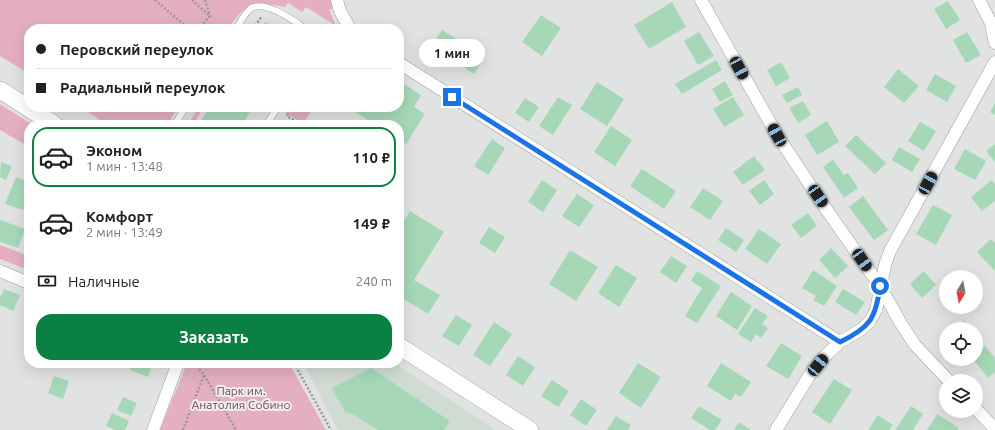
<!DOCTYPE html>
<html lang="ru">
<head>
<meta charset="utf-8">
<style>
	:root { --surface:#fff; --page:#f6f6f6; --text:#222; --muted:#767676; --line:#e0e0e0; --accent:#0b8043 }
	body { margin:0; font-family:Ubuntu,sans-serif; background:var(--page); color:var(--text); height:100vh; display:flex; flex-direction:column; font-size:15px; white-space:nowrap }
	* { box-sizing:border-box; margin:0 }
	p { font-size:13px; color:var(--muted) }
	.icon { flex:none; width:22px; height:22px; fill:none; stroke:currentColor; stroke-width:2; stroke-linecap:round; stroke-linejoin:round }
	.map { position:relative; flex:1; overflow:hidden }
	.side { position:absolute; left:24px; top:120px; width:380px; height:248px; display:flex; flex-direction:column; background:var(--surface); border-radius:16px; box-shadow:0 4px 16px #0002 }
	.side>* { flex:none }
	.hud { position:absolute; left:24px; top:24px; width:380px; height:88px; border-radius:16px; box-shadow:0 4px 16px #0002; display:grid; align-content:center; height:88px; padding:0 12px; background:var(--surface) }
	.needle { width:26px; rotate:190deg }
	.buttons { position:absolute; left:939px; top:270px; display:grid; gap:8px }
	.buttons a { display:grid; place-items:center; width:44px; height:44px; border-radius:50%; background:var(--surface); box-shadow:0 4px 16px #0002; font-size:20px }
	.end { position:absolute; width:18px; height:18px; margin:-9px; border:5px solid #1a73e8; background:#fff; box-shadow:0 0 0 2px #fff }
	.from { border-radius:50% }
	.bubble { position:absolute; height:28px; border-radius:14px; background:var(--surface); box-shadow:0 4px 16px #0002; font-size:13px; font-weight:700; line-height:28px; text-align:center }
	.car { position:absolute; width:12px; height:24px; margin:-12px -6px; border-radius:5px; box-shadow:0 0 3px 1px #0007; background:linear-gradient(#222 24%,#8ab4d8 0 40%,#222 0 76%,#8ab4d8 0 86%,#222 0) }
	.hud b { display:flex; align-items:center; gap:14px; height:38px; font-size:15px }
	.hud b+b { border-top:1px solid var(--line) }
	.hud i { width:10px; height:10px; background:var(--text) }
	ul { padding:7px 0 0; list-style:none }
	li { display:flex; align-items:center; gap:12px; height:60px; margin:0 8px 6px; padding:0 4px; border:2px solid transparent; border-radius:16px }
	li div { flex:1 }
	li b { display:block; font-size:15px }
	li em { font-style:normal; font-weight:700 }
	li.active { border-color:var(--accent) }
	li>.icon { width:36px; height:36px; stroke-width:1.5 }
	.pay { display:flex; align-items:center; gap:10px; height:44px; padding:0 12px; font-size:15px }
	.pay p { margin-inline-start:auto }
	.cta { display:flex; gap:8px; margin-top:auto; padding:8px 12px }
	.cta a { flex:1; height:46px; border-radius:16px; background:var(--accent); color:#fff; font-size:16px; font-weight:700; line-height:46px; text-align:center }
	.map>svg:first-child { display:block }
</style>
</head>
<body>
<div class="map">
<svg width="995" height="430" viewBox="0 0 995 430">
	<rect width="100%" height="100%" fill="#e0e3e1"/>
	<path fill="#d0dbd4" d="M303,363H394L496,430H338Z"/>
	<path fill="#e4afc3" d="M0,0H331L332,9H329L337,29L331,28L333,24L306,7L302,12L288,3L285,7C253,0 245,4 228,29H29V74L0,56Z
		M0,104L33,125H29V147L0,130Z
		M80,107H178L167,125H108Z
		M199,107H204L194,123L190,121Z
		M290,107H314L303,124L286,113Z
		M0,245L29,256V270L0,259Z
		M187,363H289L326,430H160Z"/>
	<path fill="#a6d8b7" d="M948,1L960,20L946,29L934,9Z
		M672,2L686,27L649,49L634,25Z
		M541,15L561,28L542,56L522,42Z
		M265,22L277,29H260Z
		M442,30L485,57L474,74L431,47Z
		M699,32L714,56L698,65L684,41Z
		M967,32L981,55L966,63L953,40Z
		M716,60L722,70L682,94L675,84Z
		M781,62L790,78L776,86L767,70Z
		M898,69L919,86L904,103L884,87Z
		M935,74L956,86L947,102L926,90Z
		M399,81L421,95L414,107L425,114L406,144L399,140V125H376L347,107H399Z
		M725,81L733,95L720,102L712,89Z
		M597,82L624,99L607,126L580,109Z
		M798,87L802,95L787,103L782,95Z
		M558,97L572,105L553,135L539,126Z
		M733,97L744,115L724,127L713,109Z
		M525,98L539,107L529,122L515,113Z
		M803,101L811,115L798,123L789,108Z
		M995,103V115L990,112Z
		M210,107H253L242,125H198Z
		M827,121L839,142L817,155L805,135Z
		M920,122L936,131L924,151L908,141Z
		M611,126L632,140L615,166L594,152Z
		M856,135L886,163L875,174L845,146Z
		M492,139L505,148L488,175L474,166Z
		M995,144V162L986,151Z
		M899,147L920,159L912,172L892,160Z
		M965,149L986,161L975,180L954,169Z
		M754,156L765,170L743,185L733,172Z
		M833,160L844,175L848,173L858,188L844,198L823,167Z
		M1,162L12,166L6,180L0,177Z
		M642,169L676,191L664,209L630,186Z
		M16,177L29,182V195L23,210L5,204Z
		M542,180L557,190L543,212L528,202Z
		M764,180L774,194L760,205L749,191Z
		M992,180L995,184V201L982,211L971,197Z
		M703,188L723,201L710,220L690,207Z
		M577,194L594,205L579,227L562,216Z
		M863,196L888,230L874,240L849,207Z
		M933,205L952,215L936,245L916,234Z
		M410,211L444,232L414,280L440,295L428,314L399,296V229Z
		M808,213L817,226L801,238L791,225Z
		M0,220L25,229L18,248L0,242Z
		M489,227L505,237L495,253L479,243Z
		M726,228L744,240L736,252L718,240Z
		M759,229L781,244L767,264L745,249Z
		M991,239L995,243V271L977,252Z
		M831,248L848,266L835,278L819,260Z
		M570,250L598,267L576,301L549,284Z
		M671,256L687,266L676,283L660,272Z
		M616,265L637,278L619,307L598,293Z
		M813,270L837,286L824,306L813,300L816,296L802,288Z
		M697,271L721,286L697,323L685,316L702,288L691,281Z
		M924,271L936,285L922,298L910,284Z
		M4,289L20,295L13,311L0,305V298Z
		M843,289L865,302L856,315L835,302Z
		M731,292L752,306L737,330L716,316Z
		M755,308L768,316L762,324L768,328L761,338L756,334L751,342L738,334Z
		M456,315L472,325L459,346L442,336Z
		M964,320L971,329H954Z
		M494,322L512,334L490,366L473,355Z
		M781,343L802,356L788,379L766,366Z
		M985,346L995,358V372L988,378L973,359H976V353Z
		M518,356L535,367L523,386L506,375Z
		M119,363H153L148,377L130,370L131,367Z
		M638,363L661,377L641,408L619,393Z
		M721,363L751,382L741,397L735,394L731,401L707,386Z
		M371,368L450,421L444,430H378L353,414L345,412L332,388Z
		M54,376L69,381L63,399L48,393Z
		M834,379L852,390L830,424L812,412Z
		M552,380L569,391L558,407L541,396Z
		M123,397L137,403L131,416L117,410Z
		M581,399L597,410L586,426L570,415Z
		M699,406L722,420L715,430H710L691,418Z
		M911,406L923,414L913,430H897L896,429Z
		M112,413L129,421L125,430H115L106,426Z
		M937,414L959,428L958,430H927Z
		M878,415L893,425L889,430H868Z
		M616,416L631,425L628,430H607Z
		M739,422L751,430H734Z"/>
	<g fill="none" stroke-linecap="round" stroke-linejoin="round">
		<g stroke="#9da09e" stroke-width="7">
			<path id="service" d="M236,29C240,22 245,13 251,8C266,0 294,21 306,29
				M174,125L186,107
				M266,125L278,107"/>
		</g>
		<g stroke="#9da09e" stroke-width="13">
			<path id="minor" d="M337,0L340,11L350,29
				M701,0L777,135L826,209L880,286L900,322L915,345L949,381
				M979,0L991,23L995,43
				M399,63L840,342
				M0,271L29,283
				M976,409L995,429
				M153,430L178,363
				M776,430L811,373L824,357L840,342L862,329L870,321L876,310L885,265L890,251L995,62"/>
		</g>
		<g stroke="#9da09e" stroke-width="18">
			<path id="secondary" d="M0,90L55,125
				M399,346L530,430"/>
		</g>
		<path stroke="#979a98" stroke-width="2.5" stroke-dasharray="2 2" stroke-linecap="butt" d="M155,0L189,29
			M192,0L210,16L198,29
			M205,0L210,15
			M253,29L262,16
			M288,114L287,116L301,125
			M279,121L286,125
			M194,363L204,375L236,430
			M294,363L331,430
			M183,430L204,375"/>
		<use href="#service" stroke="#fff" stroke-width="6"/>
		<use href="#minor" stroke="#fff" stroke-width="12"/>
		<use href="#secondary" stroke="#fff" stroke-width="17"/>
	</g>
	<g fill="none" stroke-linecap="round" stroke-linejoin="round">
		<path stroke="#1a73e8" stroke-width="5" d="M452,97L840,342C869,328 876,319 880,286"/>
	</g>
	<g text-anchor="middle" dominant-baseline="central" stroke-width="4" stroke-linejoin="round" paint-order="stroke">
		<g font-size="12" fill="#803d5b" stroke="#edf0ee">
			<text x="241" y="390">Парк им.<tspan x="241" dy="14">Анатолия Собино</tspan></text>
		</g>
	</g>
</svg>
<div class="buttons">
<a><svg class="needle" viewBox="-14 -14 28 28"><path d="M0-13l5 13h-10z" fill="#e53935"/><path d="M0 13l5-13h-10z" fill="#767676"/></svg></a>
<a><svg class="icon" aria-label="locate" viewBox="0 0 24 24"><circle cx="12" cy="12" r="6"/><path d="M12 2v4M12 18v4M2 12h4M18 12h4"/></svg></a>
<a><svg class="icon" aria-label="layers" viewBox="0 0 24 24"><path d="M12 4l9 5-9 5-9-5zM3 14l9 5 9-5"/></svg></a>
</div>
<i class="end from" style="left:880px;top:286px"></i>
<i class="end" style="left:452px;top:97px"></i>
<div class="bubble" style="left:419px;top:39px;width:66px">1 мин</div>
<i class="car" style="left:739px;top:68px;rotate:151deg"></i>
<i class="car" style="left:777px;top:135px;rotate:331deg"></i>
<i class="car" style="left:928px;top:183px;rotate:29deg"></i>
<i class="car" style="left:818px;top:196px;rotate:146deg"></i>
<i class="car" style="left:862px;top:260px;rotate:145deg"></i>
<i class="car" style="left:818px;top:365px;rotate:39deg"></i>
<div class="hud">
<b><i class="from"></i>Перовский переулок</b>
<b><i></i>Радиальный переулок</b>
</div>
<section class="side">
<ul>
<li class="active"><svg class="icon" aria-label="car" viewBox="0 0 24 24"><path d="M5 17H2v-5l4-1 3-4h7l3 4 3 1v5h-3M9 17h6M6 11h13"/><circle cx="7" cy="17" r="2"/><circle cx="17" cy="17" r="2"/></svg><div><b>Эконом</b><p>1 мин · 13:48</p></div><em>110 ₽</em></li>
<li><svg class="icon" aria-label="car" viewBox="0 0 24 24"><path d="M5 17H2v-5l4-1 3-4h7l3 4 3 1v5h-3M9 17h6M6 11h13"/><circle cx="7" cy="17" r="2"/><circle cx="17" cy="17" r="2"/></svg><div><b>Комфорт</b><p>2 мин · 13:49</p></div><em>149 ₽</em></li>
</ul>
<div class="pay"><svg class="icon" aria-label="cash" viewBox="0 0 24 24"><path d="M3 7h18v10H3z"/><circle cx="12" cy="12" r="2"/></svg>Наличные<p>240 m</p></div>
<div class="cta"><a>Заказать</a></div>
</section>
</div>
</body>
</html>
